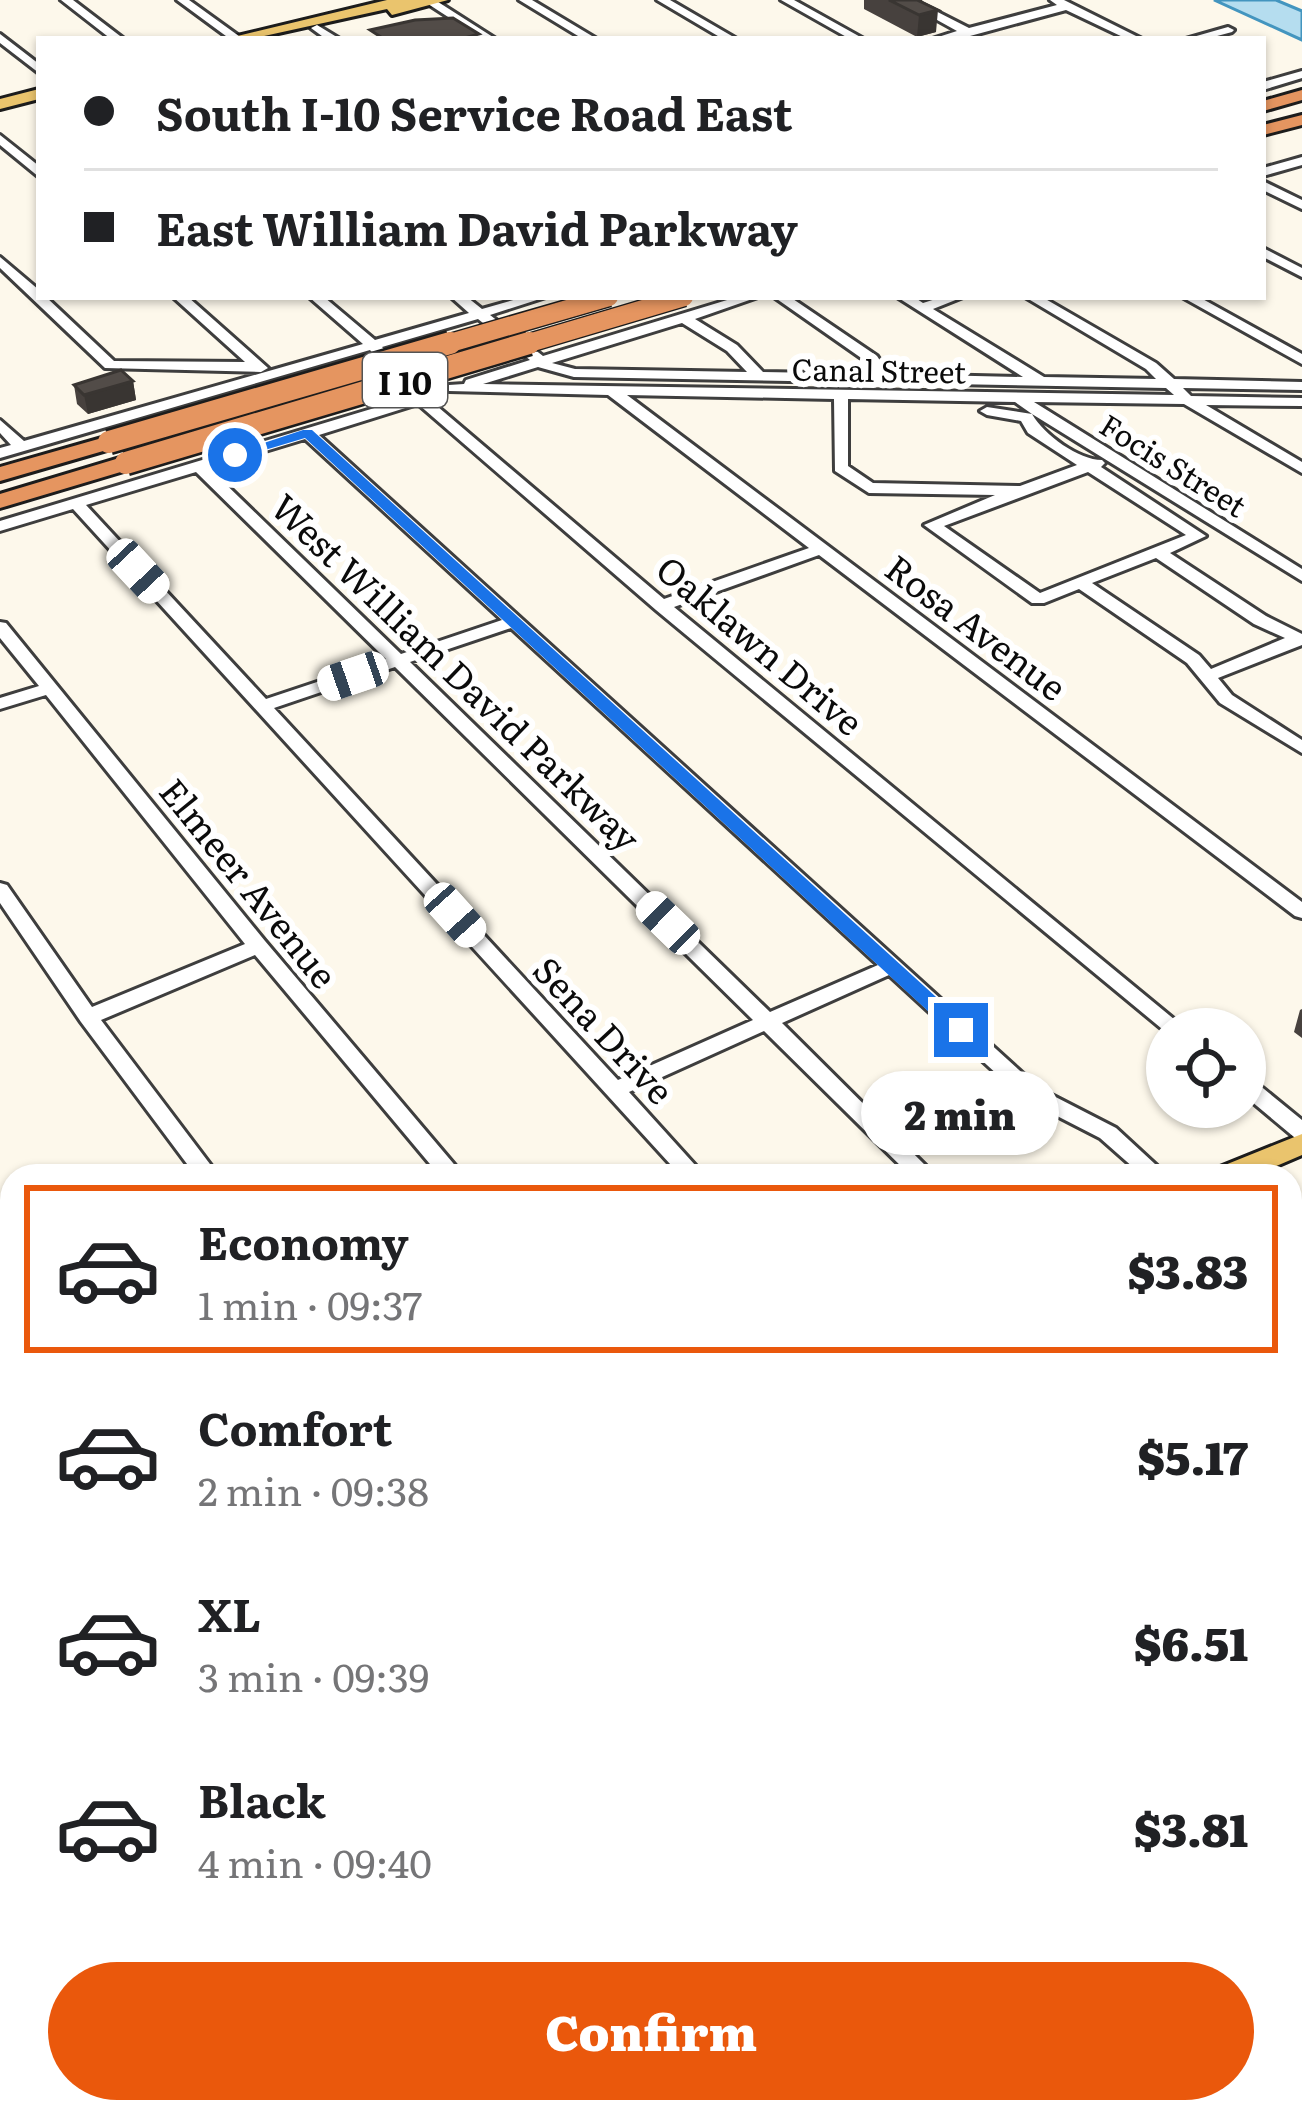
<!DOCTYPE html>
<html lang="en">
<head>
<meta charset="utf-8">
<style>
	:root { --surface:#fff; --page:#f6f6f6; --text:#202124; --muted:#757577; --line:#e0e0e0; --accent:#ea580c }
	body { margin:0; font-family:Literata,serif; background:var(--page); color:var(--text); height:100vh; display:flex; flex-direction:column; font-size:45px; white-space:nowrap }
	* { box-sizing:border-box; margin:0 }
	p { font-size:39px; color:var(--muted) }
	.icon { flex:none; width:66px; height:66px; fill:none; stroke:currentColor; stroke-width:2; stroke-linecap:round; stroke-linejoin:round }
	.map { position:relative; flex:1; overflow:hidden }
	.side { position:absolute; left:0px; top:1164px; width:1302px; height:960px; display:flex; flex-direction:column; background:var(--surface); border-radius:36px 36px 0 0; box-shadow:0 3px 9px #0004 }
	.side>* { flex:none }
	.banner { position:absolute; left:36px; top:36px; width:1230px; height:264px; border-radius:0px; box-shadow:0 3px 9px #0004; display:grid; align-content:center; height:264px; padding:0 48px; background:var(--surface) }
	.buttons { position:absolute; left:1146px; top:1008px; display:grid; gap:24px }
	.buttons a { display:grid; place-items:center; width:120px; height:120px; border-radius:50%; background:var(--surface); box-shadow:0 3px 9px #0004; font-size:60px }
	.end { position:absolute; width:54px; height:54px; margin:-27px; border:15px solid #1a73e8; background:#fff; box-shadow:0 0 0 6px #fff }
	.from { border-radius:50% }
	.bubble { position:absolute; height:84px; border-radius:42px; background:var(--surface); box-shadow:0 3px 9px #0004; font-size:39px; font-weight:800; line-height:84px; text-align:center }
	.car { position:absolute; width:36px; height:72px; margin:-36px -18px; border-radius:15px; box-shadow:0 0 9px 3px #0007; background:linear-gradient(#fff 24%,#345 0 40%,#fff 0 76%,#345 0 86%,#fff 0) }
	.banner b { display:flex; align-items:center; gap:42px; height:114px; font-size:45px }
	.banner b+b { border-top:3px solid var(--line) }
	.banner i { width:30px; height:30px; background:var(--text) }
	ul { padding:21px 0 0; list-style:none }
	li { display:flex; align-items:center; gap:36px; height:168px; margin:0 24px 18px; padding:0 24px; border:6px solid transparent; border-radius:0px }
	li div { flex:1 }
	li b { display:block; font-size:45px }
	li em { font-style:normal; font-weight:800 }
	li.active { border-color:var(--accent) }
	li>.icon { width:108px; height:108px; stroke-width:1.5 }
	.action { display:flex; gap:24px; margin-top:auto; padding:24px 48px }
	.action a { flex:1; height:138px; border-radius:72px; background:var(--accent); color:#fff; font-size:48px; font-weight:800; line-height:138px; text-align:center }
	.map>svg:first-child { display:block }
</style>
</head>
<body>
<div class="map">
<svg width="1302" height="2124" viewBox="0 0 1302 2124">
	<rect width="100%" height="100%" fill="#fdf8eb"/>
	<path fill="#b5ddef" stroke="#4395bf" stroke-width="3" d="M1214,0H1276L1302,11V40Z"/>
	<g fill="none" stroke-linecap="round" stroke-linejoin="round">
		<g stroke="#3e3e3e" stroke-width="6">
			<path id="minor" d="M61,0H73L124,39H111Z
				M177,0H189L243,39H230Z
				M422,0H435L496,39H482Z
				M519,0H532L597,39H583Z
				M657,0H670L737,39H723Z
				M781,0H794L864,39H850Z
				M901,0H914L969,28L1057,5L1050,0H1064L1142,39H1127L1066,10L970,36L932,39L957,31Z
				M317,25L340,39H326L311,28Z
				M1228,27L1234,30L1232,32L1206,39H1186Z
				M0,34L39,64V73L0,43Z
				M1302,71V78L1263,90V82Z
				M0,135L39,166V177L0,145Z
				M1302,157V165L1263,176V168Z
				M1263,181L1302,200V209L1263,190Z
				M1263,248L1302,268V277L1263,257Z
				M0,257L39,290V297H46L114,361L245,362L173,297H188L268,368L261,372L105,368L0,268Z
				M309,297H324L375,340L469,313L451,297H467L482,309L524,297H546L490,315L543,356L737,297H758L695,319L737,345L763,372L875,374L867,362L774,297H790L877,356L889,374L1023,377L897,297H914L923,303L942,297H963L933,309L1044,377L1156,379L1146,369L1025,297H1042L1156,363L1174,379L1302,382V390L1183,388L1191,396L1302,398V406L1206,405L1302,462V473L1184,404L1034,402L1302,569V581L1032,414C1044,435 1079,460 1102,460L1105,463L1101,467L1206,536L1170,553L1266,616L1302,634V645L1218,678L1232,695L1302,740V753L1220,703L1187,663L1079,589L1044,603H1032L924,525L995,495L869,493L835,471L834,399L627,395L1302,902V918L1295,916L819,555L674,607L1186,1029H1167V1033L656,610L418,404L319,435L1040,1089L1116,1128L1168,1176H1143L1100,1138L1024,1099L889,975L782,1023L936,1176H911L764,1031L629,1092L705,1176H681L73,509L0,531V521L411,397L370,350L0,458V448L11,445L0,433V420L24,441L363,344ZM478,319L530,360L466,380L464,384L449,385V391L608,395L809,548L664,599L431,401L437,396L435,393H423L382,347ZM682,323L727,351L747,372L575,369L552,363ZM538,367L574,377L1166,388L1174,395L483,384ZM848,399L1015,402L1032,414L987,407L980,411L987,415L1021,421L1028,433L1077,465L1020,486L873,483L848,466ZM305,439L502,620L401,654L209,468ZM196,472L386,659L266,699L86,505ZM1088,472L1186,535L1040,593L944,526ZM1156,558L1254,624L1285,638L1211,669L1199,655L1092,583ZM511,628L878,965L770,1012L410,662ZM395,667L753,1020L618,1080L274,708Z
				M1182,297H1199L1302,354V364Z
				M0,622L6,623L265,941L464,1176H440L255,955L101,1020L219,1176H196L81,1022L0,903V883L7,885L92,1007L245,944L46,695L0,709V698L39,686L0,638Z
				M1245,1078L1253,1080L1302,1120V1140L1294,1137L1245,1096Z
				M0,1247L8,1250L12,1257V1286L4,1283L0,1276Z
				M1290,1450L1302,1456V1482L1290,1476Z
				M1290,1495L1302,1502V1529L1290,1522Z
				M1290,1829L1302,1835V1868L1290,1862Z
				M0,1873L12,1881V1926L0,1918Z
				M93,2112H124L130,2124H98Z
				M373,2112H415L409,2124H366Z
				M443,2112H486L480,2124H436Z
				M832,2112H866L872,2124H837Z
				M1177,2112H1212L1218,2124H1182Z"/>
		</g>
		<g stroke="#1c1c1c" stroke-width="6">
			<path id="major" d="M387,0H448L392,15L387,9L251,39H225Z
				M39,89V99L0,109V99Z
				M1302,1134V1155L1253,1176H1211L1215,1169Z
				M587,2112H627L623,2124H583Z"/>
		</g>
		<g stroke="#1c1c1c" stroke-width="6">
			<path id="highway" d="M1302,90V100L1263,111V101Z
				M1302,115V125L1263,135V125Z
				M109,436L120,442L117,447L0,481V467Z
				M126,456L137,463L134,468L0,508V494Z"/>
		</g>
		<use href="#minor" fill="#fff" fill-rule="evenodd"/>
		<use href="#major" fill="#eac46d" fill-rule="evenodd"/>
		<use href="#highway" fill="#e59560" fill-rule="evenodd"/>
		<g stroke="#1c1c1c" stroke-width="21" stroke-linecap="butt">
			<path id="highway-bridge-far1" d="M440,346L609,297
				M519,346L684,297"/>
		</g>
		<g stroke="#1c1c1c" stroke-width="27" stroke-linecap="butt">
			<path id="highway-bridge" d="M109,442L450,343
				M126,463L529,343"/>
		</g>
		<use href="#highway-bridge-far1" stroke="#e59560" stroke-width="18"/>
		<use href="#highway-bridge" stroke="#e59560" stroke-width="22"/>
	</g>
	<path fill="#47413e" d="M864,0H922L936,32L917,37L864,9Z
		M133,381L136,400L88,414L77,404L74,385Z
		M1302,1009V1038L1294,1032L1300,1010Z"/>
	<path fill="#393532" d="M912,0H922L921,15L938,10L936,32L917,37L919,15Z
		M133,381L136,400L88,414L84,395Z"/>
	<path fill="#524c48" stroke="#393532" stroke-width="3" d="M889,0H917L938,10L919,15Z
		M453,18L479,34L461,39H384L370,30L415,20Z
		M121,370L133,381L84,395L74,385Z"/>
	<path fill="#1a73e8" d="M303,430H312L968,1026V1035H954L305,438L235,459L228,455Z"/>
	<g text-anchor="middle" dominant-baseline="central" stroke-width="12" stroke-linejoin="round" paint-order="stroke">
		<g font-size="30" fill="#0b0b0b" stroke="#fff">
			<text transform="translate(879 369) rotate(1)">Canal Street</text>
			<text transform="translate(1174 464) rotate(32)">Focis Street</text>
		</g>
		<rect fill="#fff" stroke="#545454" stroke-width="3" x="363" y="353" width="84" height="54" rx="9"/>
		<g font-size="33" font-weight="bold" fill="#0b0b0b">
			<text x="405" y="380">I 10</text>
		</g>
		<g font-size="36" fill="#0b0b0b" stroke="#fff">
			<text transform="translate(977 626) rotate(37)">Rosa Avenue</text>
			<text transform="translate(761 644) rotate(40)">Oaklawn Drive</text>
			<text transform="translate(457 671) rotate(44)">West William David Parkway</text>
			<text transform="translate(250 882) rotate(51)">Elmeer Avenue</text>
			<text transform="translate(605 1029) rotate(47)">Sena Drive</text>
		</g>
	</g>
</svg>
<div class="buttons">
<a><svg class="icon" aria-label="locate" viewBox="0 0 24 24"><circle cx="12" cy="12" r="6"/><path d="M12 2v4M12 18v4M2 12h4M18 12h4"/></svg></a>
</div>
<i class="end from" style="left:235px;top:455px"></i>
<i class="end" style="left:961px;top:1030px"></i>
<div class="bubble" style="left:861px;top:1071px;width:198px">2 min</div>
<i class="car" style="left:138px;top:571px;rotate:137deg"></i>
<i class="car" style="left:353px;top:676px;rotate:251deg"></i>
<i class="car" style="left:455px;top:915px;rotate:138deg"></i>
<i class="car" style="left:668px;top:923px;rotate:314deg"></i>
<div class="banner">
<b><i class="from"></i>South I-10 Service Road East</b>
<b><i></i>East William David Parkway</b>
</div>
<section class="side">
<ul>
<li class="active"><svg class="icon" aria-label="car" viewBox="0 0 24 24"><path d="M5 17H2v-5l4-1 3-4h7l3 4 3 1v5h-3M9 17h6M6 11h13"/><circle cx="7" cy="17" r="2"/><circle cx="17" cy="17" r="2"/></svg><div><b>Economy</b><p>1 min · 09:37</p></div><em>$3.83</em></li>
<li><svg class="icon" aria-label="car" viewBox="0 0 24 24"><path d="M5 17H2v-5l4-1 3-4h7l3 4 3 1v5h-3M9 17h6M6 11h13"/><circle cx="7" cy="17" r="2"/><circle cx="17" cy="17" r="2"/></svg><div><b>Comfort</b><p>2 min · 09:38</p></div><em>$5.17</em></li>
<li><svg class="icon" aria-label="car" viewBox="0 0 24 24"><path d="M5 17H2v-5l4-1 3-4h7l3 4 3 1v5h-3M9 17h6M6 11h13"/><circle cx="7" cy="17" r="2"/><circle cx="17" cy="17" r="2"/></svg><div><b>XL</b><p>3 min · 09:39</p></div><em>$6.51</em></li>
<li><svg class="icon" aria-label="car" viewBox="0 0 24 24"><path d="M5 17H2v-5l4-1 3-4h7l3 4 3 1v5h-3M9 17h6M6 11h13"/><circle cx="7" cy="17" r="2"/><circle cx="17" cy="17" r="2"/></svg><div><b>Black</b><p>4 min · 09:40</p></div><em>$3.81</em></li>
</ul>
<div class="action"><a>Confirm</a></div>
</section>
</div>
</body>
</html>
